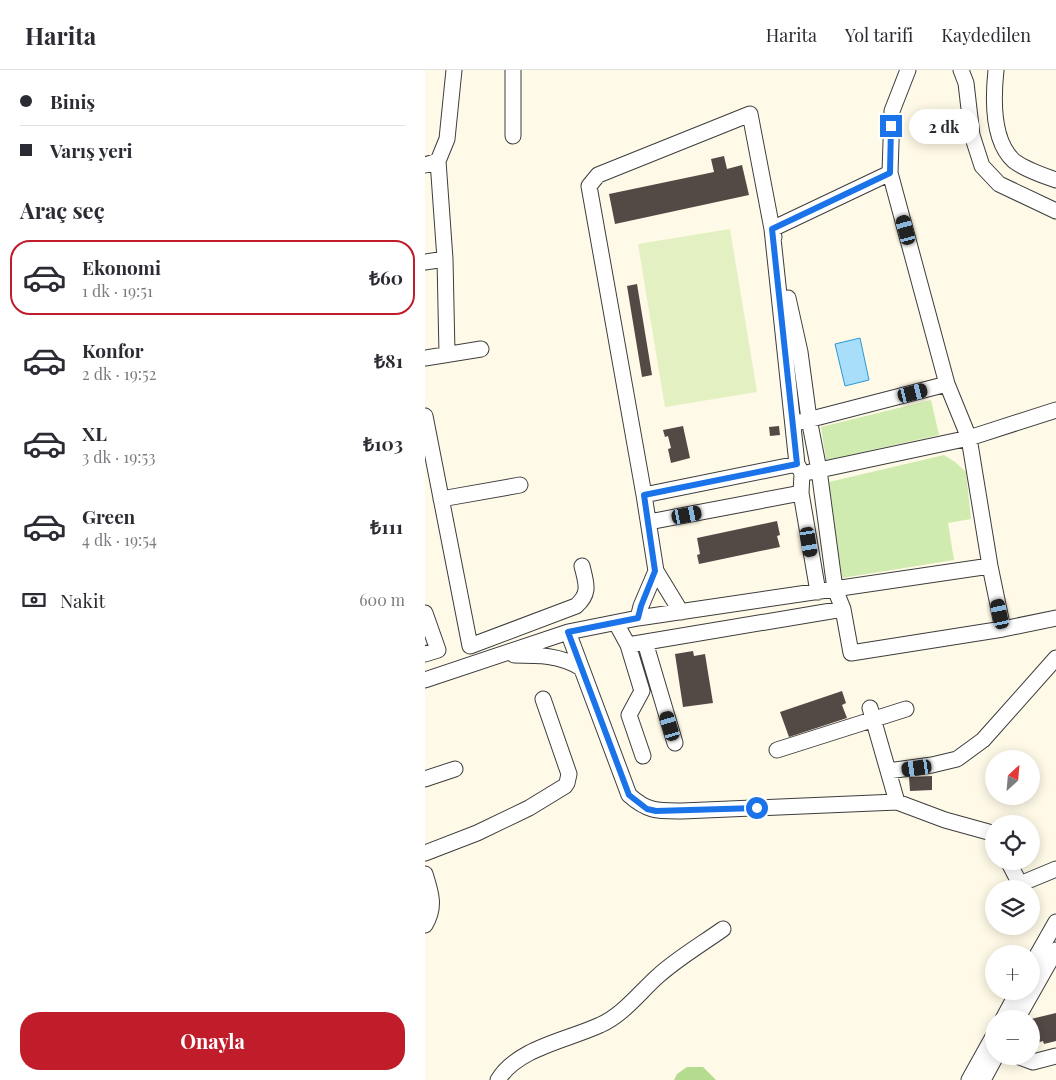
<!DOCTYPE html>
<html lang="tr">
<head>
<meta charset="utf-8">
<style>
	:root { --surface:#fff; --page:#f7f7f7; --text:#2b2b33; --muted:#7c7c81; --line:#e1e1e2; --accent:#c01c2a }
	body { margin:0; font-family:"Playfair Display",serif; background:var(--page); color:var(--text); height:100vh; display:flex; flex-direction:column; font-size:19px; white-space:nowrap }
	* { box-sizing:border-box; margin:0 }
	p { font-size:16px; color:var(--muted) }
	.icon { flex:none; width:28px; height:28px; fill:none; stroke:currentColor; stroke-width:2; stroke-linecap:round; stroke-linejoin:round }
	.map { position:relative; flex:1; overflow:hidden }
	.side { display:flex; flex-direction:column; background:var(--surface); width:425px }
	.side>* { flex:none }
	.hud { display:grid; align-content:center; height:110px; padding:0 20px; background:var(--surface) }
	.needle { width:32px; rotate:26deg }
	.tools { position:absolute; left:560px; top:680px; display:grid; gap:10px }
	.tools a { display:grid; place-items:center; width:55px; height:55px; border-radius:50%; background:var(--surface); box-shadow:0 2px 12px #0003; font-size:25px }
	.end { position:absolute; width:22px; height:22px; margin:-11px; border:6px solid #1a73e8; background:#fff; box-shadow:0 0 0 2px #fff }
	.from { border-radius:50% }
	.bubble { position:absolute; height:35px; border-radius:18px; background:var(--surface); box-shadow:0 2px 12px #0003; font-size:16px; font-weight:700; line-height:35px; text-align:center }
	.car { position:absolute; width:15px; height:30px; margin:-15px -8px; border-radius:6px; box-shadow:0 0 4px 1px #0007; background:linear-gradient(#222 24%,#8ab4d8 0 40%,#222 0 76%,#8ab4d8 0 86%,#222 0) }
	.hud b { display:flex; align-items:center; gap:18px; height:48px; font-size:19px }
	.hud b+b { border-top:1px solid var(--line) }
	.hud i { width:12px; height:12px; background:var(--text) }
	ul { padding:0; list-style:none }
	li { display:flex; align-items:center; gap:15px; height:75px; margin:0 10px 8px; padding:0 10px; border:2px solid transparent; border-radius:20px }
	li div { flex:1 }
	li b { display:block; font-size:19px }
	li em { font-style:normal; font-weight:700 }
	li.selected { border-color:var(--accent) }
	li>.icon { width:45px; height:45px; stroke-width:1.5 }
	h2 { padding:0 20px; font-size:22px; line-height:60px }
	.pay { display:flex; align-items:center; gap:12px; height:55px; padding:0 20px; font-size:19px }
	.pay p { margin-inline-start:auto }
	.button { display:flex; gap:10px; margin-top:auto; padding:10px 20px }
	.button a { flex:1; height:58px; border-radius:20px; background:var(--accent); color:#fff; font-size:20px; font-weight:700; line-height:58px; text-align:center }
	header { display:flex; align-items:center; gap:30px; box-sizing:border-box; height:70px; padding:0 25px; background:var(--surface); border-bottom:1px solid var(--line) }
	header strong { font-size:24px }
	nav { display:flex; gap:28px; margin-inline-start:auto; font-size:18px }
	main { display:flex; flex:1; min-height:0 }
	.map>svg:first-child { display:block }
</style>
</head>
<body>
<header>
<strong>Harita</strong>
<nav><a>Harita</a><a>Yol tarifi</a><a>Kaydedilen</a></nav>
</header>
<main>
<section class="side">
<div class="hud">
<b><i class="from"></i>Biniş</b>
<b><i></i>Varış yeri</b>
</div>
<h2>Araç seç</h2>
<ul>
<li class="selected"><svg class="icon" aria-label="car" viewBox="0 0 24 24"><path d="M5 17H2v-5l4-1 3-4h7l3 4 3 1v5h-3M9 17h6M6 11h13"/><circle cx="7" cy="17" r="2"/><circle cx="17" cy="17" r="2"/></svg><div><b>Ekonomi</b><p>1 dk · 19:51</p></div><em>₺60</em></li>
<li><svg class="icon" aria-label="car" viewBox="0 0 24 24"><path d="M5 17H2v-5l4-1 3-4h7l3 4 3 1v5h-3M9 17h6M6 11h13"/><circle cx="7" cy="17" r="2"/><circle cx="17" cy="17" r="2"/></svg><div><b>Konfor</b><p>2 dk · 19:52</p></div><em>₺81</em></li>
<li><svg class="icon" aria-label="car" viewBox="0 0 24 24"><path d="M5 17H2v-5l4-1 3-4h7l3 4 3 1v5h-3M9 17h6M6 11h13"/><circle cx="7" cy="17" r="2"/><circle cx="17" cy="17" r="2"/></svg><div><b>XL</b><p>3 dk · 19:53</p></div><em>₺103</em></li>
<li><svg class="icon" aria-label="car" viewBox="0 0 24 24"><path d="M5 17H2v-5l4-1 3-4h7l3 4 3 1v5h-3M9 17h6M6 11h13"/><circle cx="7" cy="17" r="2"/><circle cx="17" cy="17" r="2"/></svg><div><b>Green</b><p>4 dk · 19:54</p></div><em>₺111</em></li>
</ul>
<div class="pay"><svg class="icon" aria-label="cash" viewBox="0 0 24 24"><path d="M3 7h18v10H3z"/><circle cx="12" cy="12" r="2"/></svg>Nakit<p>600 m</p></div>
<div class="button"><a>Onayla</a></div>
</section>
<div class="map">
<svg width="631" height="1010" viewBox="0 0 631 1010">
	<rect width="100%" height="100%" fill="#fff9e7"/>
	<path fill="#d0ebaf" d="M506,330L514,365L401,390L396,357Z
		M519,385L530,392L541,402L546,449L523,453L529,490L417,508L404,412Z"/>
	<path fill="#b4dc8e" d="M262,997H278L291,1010H249L252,1004Z"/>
	<path fill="#e3f1c2" d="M305,159L332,322L240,337L213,174Z"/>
	<path fill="#a8defa" stroke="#2c98d4" d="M435,268L444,310L420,316L410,274Z"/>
	<path fill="#534a46" d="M299,86L302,99L317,95L324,125L190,154L184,124L289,102L286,89Z
		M212,214L227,305L217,307L202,216Z
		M258,356L265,388L246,393L243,379L246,378L243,366L240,367L238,360Z
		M354,356L355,365L345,366L344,357Z
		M352,451L355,465L352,466L355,477L274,494L272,485L275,484L272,468Z
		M268,581L269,586L280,584L288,633L258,637L250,584Z
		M417,621L421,633L417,635L422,648L364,667L355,642Z
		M507,706V720L485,721L484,707Z
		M631,943V971L619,974L618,971L612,973L606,949Z"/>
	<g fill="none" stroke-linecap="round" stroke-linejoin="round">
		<g stroke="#3d3d3d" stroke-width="17">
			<path id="minor" d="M483,0L467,41L465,103L522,314L544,368L565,496L578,559
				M536,0L541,13L547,65L557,96L574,114L631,141
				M571,0C568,28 567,71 589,91C601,100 617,105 631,110
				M88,66V0
				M13,91L22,69L29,0
				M0,95L13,91L20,189L22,284
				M349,167L347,159L465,103
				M0,192L20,189
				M363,228L375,282L384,349L394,400L410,519L418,539L426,583L578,559L631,548
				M0,288L56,279
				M0,346L45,576L151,536C166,523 161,513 157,496
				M375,352L522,314
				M385,402L544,368L631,340
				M219,425L372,394
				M16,429L95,415
				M224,452L376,423
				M231,501L256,542
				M0,543L13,580L0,584
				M213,548L565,496
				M191,553L203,575L418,539
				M143,562L204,725C223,742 233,741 257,741L472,732L520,750L567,763L569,765
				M220,572L250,673
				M203,575L217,621L204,645L218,686
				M89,585C113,585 135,585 156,598
				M0,610L143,562L213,548L216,536L231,501L219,425L164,116L173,105L325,44L347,159L372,394L377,403L376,423L393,522
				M445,638L472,732
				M352,680L481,639
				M463,701L507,695L532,689L558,670L631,588
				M0,709L30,699
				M0,783L52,763L104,738L140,716L142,713L144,704L118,629
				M583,791L595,814L631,799
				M0,804C6,823 11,837 0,855
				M606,896L631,852
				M578,949L593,921
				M592,949L631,880
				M592,986L608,992L631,986
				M73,1010C92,978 143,970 175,955C198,945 215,922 233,906C253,888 277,874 298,859
				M544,1010L569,965
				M558,1010L571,986"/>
		</g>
		<use href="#minor" stroke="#fff" stroke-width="15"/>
	</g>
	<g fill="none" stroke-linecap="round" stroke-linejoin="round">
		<path stroke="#1a73e8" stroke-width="6" d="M332,738L231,741L222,739L204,725L143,562L213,548L216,536L230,501L219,425L372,394L347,159L465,103L466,56"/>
	</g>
</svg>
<div class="tools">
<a><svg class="needle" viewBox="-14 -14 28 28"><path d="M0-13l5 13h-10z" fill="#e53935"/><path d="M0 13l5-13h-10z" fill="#7c7c81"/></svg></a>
<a><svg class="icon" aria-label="locate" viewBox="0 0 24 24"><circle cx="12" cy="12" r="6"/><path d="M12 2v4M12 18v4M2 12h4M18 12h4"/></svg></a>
<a><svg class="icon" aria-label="layers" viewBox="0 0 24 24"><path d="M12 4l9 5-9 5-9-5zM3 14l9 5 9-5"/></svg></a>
<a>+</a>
<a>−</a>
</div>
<i class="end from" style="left:332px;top:738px"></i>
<i class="end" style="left:466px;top:56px"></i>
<div class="bubble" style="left:484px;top:39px;width:70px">2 dk</div>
<i class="car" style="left:481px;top:160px;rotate:345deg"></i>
<i class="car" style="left:488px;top:323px;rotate:76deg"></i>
<i class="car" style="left:262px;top:445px;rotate:79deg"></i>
<i class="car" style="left:384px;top:472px;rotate:171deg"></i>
<i class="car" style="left:575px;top:544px;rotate:348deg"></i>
<i class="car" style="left:245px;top:656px;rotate:343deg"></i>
<i class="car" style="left:492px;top:698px;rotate:262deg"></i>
</div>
</main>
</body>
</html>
